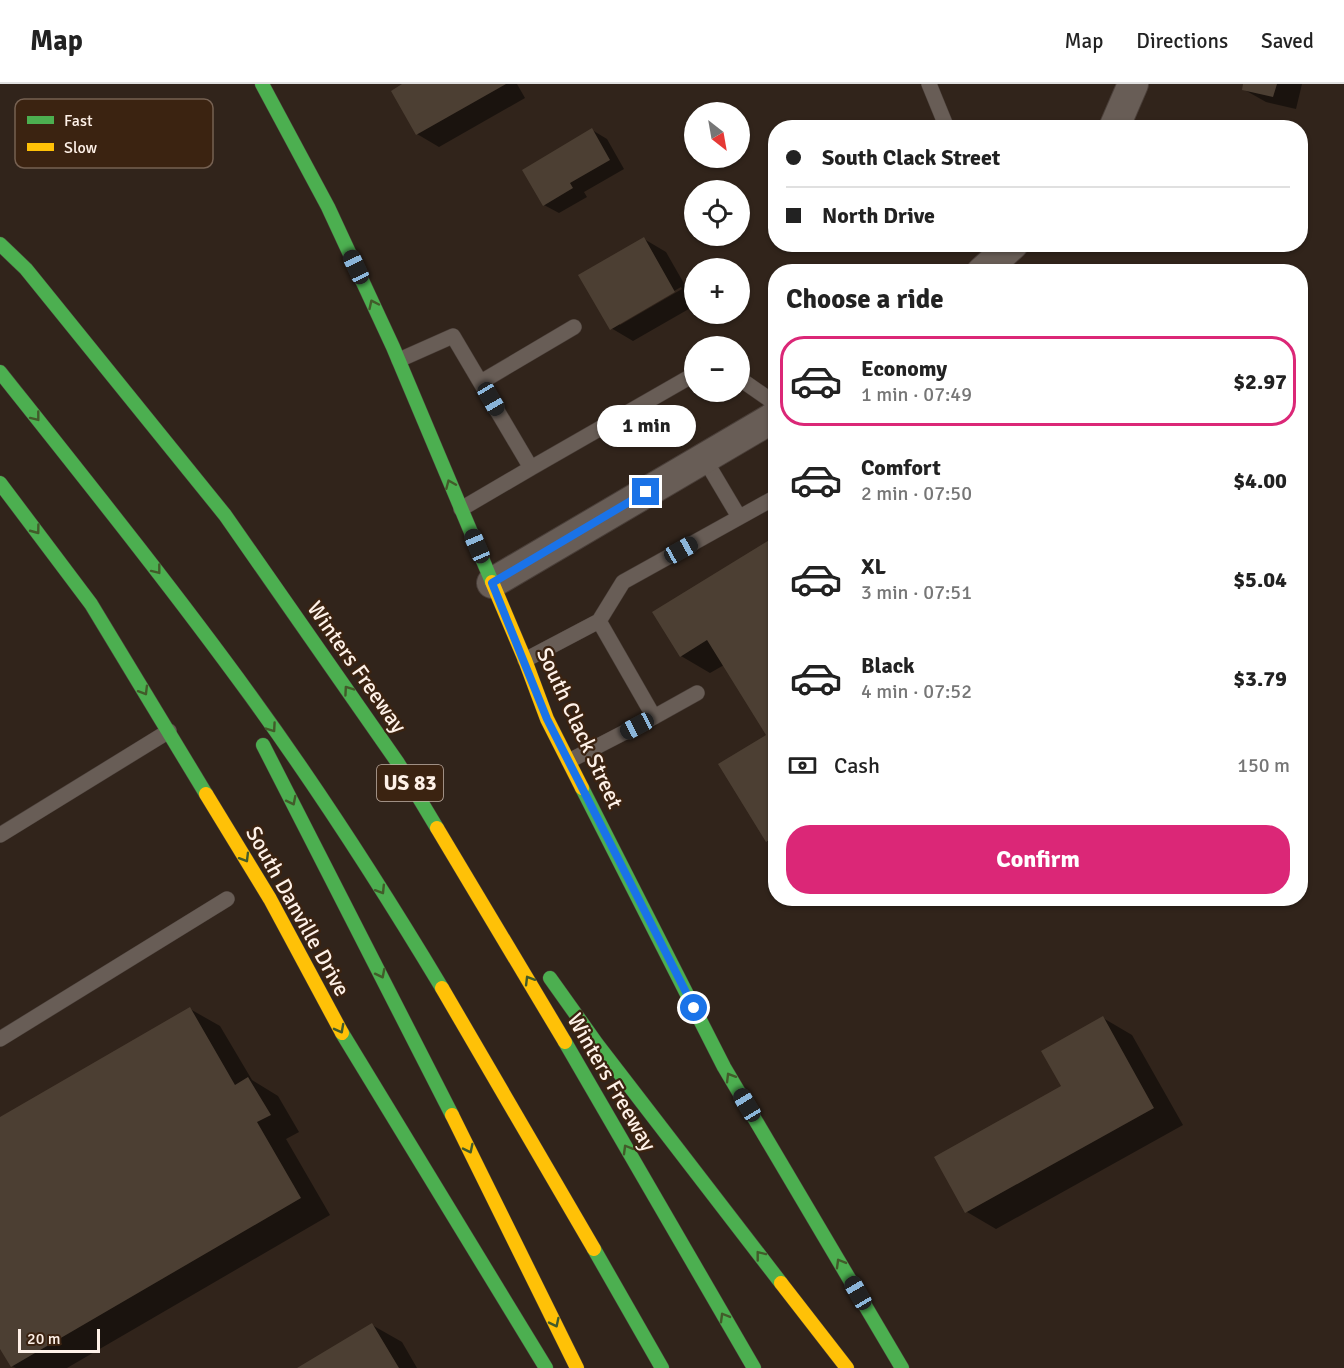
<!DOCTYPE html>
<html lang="en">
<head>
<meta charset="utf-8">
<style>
	:root { --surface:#fff; --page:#f2f2f2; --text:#222; --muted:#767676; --line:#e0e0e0; --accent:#db2777 }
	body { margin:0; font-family:Signika,sans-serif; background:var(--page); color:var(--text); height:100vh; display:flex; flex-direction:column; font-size:22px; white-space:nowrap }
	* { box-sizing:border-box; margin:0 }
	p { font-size:20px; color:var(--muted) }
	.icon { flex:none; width:33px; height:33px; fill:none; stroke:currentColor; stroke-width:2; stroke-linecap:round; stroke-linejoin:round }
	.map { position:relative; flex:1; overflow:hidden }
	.drawer { position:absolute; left:768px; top:180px; width:540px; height:642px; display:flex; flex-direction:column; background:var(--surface); border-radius:24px; box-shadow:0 2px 4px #0004 }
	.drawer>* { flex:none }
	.top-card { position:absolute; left:768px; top:36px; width:540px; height:132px; border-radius:24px; box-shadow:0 2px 4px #0004; display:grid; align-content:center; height:132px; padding:0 18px; background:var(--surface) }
	.needle { width:39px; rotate:149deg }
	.tools { position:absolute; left:684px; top:18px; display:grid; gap:12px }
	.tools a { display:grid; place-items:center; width:66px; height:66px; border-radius:50%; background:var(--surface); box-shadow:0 2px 4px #0004; font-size:30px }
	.scale { position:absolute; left:18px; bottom:15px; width:82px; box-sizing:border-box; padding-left:6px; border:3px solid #fef1e8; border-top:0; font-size:16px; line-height:21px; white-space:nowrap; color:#fef1e8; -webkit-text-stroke:4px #3b2311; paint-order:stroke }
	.end { position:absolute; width:27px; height:27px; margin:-14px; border:8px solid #1a73e8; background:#fff; box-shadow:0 0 0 3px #fff }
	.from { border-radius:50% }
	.bubble { position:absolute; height:42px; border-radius:21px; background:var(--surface); box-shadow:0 2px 4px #0004; font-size:20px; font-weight:800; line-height:42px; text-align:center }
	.car { position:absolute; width:18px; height:36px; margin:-18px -9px; border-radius:8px; box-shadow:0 0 4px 2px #0007; background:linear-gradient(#222 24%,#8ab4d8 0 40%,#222 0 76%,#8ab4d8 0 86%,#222 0) }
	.top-card b { display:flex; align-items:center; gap:21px; height:57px; font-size:22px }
	.top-card b+b { border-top:2px solid var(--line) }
	.top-card i { width:15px; height:15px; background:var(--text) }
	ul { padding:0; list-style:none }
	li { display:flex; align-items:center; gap:18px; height:90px; margin:0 12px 9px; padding:0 6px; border:3px solid transparent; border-radius:24px }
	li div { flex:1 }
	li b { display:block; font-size:22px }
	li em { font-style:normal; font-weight:800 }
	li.current { border-color:var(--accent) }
	li>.icon { width:54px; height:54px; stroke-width:1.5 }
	h2 { padding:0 18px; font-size:27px; line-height:72px }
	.pay { display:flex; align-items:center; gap:15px; height:66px; padding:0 18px; font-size:22px }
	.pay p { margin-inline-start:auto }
	.button { display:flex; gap:12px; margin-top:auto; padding:12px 18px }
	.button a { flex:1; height:69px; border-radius:24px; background:var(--accent); color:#fff; font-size:24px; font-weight:800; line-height:69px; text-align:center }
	header { display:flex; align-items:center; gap:36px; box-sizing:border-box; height:84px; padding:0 30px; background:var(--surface); border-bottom:2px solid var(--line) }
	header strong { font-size:28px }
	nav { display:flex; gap:33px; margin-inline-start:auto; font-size:21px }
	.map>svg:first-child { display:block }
</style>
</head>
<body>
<header>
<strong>Map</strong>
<nav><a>Map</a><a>Directions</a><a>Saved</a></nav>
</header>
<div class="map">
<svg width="1344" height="1284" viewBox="0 0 1344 1284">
	<rect width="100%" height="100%" fill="#31241b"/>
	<path fill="#0007" fill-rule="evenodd" d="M405,0H517L525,14L439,63L417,50Z
		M1245,0H1302L1296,25L1266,18L1243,5Z
		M592,46L607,55L624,85L584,108L587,113L559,129L544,121Z
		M644,155L666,168L694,217V222L633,257L611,244ZM681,203L682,205L620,241V238Z
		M776,454V762L767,757L768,652L724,581L710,589L681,572Z
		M190,925L220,942L252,996L278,1012L299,1048L286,1055L330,1131L67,1284H16L12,1282L0,1262V1035Z
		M1103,934L1132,951L1183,1041L996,1145L967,1128L936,1074L1063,1003Z
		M372,1241L402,1258L417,1284H300Z"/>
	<path fill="#4c3f33" d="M402,0H506L416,51L391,7Z
		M1243,0H1277L1273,13L1242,6Z
		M592,44L610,76L570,99L573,104L543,122L522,86Z
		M644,153L675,208L610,246L578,191Z
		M776,452V752L766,758L718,680L766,651L707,556L680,573L652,528Z
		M190,923L235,1001L248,993L271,1031L257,1038L301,1114L11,1283L0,1265V1033Z
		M1103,932L1154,1024L965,1129L934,1073L1061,1002L1041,967Z
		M372,1239L399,1284H297Z"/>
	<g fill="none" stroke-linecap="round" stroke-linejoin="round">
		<g stroke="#4a3f39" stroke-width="16">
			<path id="lane" d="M929,0L947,44
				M399,276L453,252L531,384L461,425
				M740,297H743L776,320
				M481,298L574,243
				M704,374L739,433
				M531,384L688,294L694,295
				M525,576L599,537
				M654,633L697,609
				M569,677L654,633L599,537L623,498L776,413
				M0,751L169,647
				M0,955L227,815"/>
		</g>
		<g stroke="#4a3f39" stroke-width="32">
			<path id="street" d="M1114,44L1133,0
				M982,188L1013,160
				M492,499L776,332"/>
		</g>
		<g stroke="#4a3f39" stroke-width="15">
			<path id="fast" d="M262,0L328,123L393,263L492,498
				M0,160L26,185L225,431L398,679L437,744
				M0,288C85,395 170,501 250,611C319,706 382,804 442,904
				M0,399L91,520L206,710
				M263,661L452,1031
				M582,704L724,983L902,1284
				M550,894L597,960L781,1199
				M342,949L546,1284
				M565,958L754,1284
				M594,1165L662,1284"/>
		</g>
		<g stroke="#4a3f39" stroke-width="15">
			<path id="slow" d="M492,498L525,576L547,635L582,704
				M206,710L270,815L342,949
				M437,744L565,958
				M442,904L594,1165
				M452,1031L577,1284
				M781,1199L847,1284"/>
		</g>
		<use href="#lane" stroke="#685d56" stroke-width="15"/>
		<use href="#street" stroke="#685d56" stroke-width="30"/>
		<use href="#fast" stroke="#4caf50" stroke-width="14"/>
		<use href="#slow" stroke="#ffc107" stroke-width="14"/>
	</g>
	<defs><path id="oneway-chevron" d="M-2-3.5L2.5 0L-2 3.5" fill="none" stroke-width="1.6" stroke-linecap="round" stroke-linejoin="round" transform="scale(1.5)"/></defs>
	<g stroke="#425b2a">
		<use href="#oneway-chevron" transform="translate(373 220) rotate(-115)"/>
		<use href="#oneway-chevron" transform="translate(36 333) rotate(52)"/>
		<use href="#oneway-chevron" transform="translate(450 400) rotate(-113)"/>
		<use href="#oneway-chevron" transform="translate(36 446) rotate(53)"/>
		<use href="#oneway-chevron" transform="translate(157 486) rotate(52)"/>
		<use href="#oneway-chevron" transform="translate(348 606) rotate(-125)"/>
		<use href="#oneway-chevron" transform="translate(144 607) rotate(59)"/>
		<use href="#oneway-chevron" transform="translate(272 644) rotate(55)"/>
		<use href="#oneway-chevron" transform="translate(292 717) rotate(63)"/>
		<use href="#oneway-chevron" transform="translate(245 774) rotate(59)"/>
		<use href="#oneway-chevron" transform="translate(381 806) rotate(58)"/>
		<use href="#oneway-chevron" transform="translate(381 890) rotate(63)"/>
		<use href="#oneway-chevron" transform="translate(529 896) rotate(-121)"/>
		<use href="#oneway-chevron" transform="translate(340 945) rotate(62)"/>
		<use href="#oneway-chevron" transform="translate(730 993) rotate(-121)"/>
		<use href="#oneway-chevron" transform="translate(469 1065) rotate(64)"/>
		<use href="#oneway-chevron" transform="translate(627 1065) rotate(-120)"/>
		<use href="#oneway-chevron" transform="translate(760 1171) rotate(-128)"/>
		<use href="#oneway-chevron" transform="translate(840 1179) rotate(-120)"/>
		<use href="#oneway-chevron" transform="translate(724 1233) rotate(-120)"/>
		<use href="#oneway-chevron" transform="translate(555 1239) rotate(64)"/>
	</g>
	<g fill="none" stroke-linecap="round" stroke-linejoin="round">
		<path stroke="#1a73e8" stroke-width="8" d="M646,408L492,499L547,635L694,924"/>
	</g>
	<g text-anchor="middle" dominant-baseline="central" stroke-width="4.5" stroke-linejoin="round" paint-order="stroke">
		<rect fill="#3b2311" stroke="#c4b3a8" stroke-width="1.5" x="377" y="681" width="66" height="36" rx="4.5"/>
		<g font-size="21" font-weight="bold" fill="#fef1e8">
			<text x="410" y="699">US 83</text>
		</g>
		<g font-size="22" fill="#fef1e8" stroke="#3b2311">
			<text transform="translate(357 583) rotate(55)">Winters Freeway</text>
			<text transform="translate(580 644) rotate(65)">South Clack Street</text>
			<text transform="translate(298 827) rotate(61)">South Danville Drive</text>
			<text transform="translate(612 998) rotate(60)">Winters Freeway</text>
		</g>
	</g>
	<rect x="15" y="15" width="198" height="69" rx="9" fill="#3b2311" stroke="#766152" stroke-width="1.5"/>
	<rect x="27" y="32" width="27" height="8" fill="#4caf50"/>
	<rect x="27" y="59" width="27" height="8" fill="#ffc107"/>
	<g font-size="16" fill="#fef1e8">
		<text x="64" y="42">Fast</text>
		<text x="64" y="69">Slow</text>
	</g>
</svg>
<div class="tools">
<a><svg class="needle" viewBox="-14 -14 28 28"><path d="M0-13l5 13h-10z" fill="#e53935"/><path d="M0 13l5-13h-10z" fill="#767676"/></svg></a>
<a><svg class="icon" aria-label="locate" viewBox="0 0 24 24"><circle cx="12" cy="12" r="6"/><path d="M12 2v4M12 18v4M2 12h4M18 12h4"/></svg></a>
<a>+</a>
<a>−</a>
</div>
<div class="scale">20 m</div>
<i class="end from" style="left:694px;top:924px"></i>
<i class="end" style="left:646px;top:408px"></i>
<div class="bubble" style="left:597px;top:321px;width:99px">1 min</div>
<i class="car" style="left:356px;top:183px;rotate:335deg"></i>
<i class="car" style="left:491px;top:315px;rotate:150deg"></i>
<i class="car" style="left:477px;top:462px;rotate:337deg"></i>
<i class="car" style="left:681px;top:466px;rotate:61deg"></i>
<i class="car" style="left:637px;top:642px;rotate:242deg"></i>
<i class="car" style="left:747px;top:1021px;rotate:329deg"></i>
<i class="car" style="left:858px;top:1209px;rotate:330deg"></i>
<div class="top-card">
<b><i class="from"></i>South Clack Street</b>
<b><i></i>North Drive</b>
</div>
<section class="drawer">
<h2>Choose a ride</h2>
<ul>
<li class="current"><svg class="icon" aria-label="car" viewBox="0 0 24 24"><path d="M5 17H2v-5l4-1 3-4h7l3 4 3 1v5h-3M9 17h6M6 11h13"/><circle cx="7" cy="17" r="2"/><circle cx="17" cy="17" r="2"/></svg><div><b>Economy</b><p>1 min · 07:49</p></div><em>$2.97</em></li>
<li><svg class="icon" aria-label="car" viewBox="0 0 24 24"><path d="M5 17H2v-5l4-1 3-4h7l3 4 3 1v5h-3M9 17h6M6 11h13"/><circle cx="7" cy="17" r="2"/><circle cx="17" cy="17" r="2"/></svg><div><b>Comfort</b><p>2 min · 07:50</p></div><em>$4.00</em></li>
<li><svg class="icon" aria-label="car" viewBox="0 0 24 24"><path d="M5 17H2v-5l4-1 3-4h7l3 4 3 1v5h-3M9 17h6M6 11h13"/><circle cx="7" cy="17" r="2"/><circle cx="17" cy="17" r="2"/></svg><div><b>XL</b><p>3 min · 07:51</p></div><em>$5.04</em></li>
<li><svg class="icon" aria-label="car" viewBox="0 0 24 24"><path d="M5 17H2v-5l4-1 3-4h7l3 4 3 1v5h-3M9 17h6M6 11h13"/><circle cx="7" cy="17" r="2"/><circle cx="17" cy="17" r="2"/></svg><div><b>Black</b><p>4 min · 07:52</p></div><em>$3.79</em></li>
</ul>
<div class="pay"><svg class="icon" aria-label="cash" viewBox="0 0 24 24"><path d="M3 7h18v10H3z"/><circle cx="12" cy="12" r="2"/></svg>Cash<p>150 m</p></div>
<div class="button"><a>Confirm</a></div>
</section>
</div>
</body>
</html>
